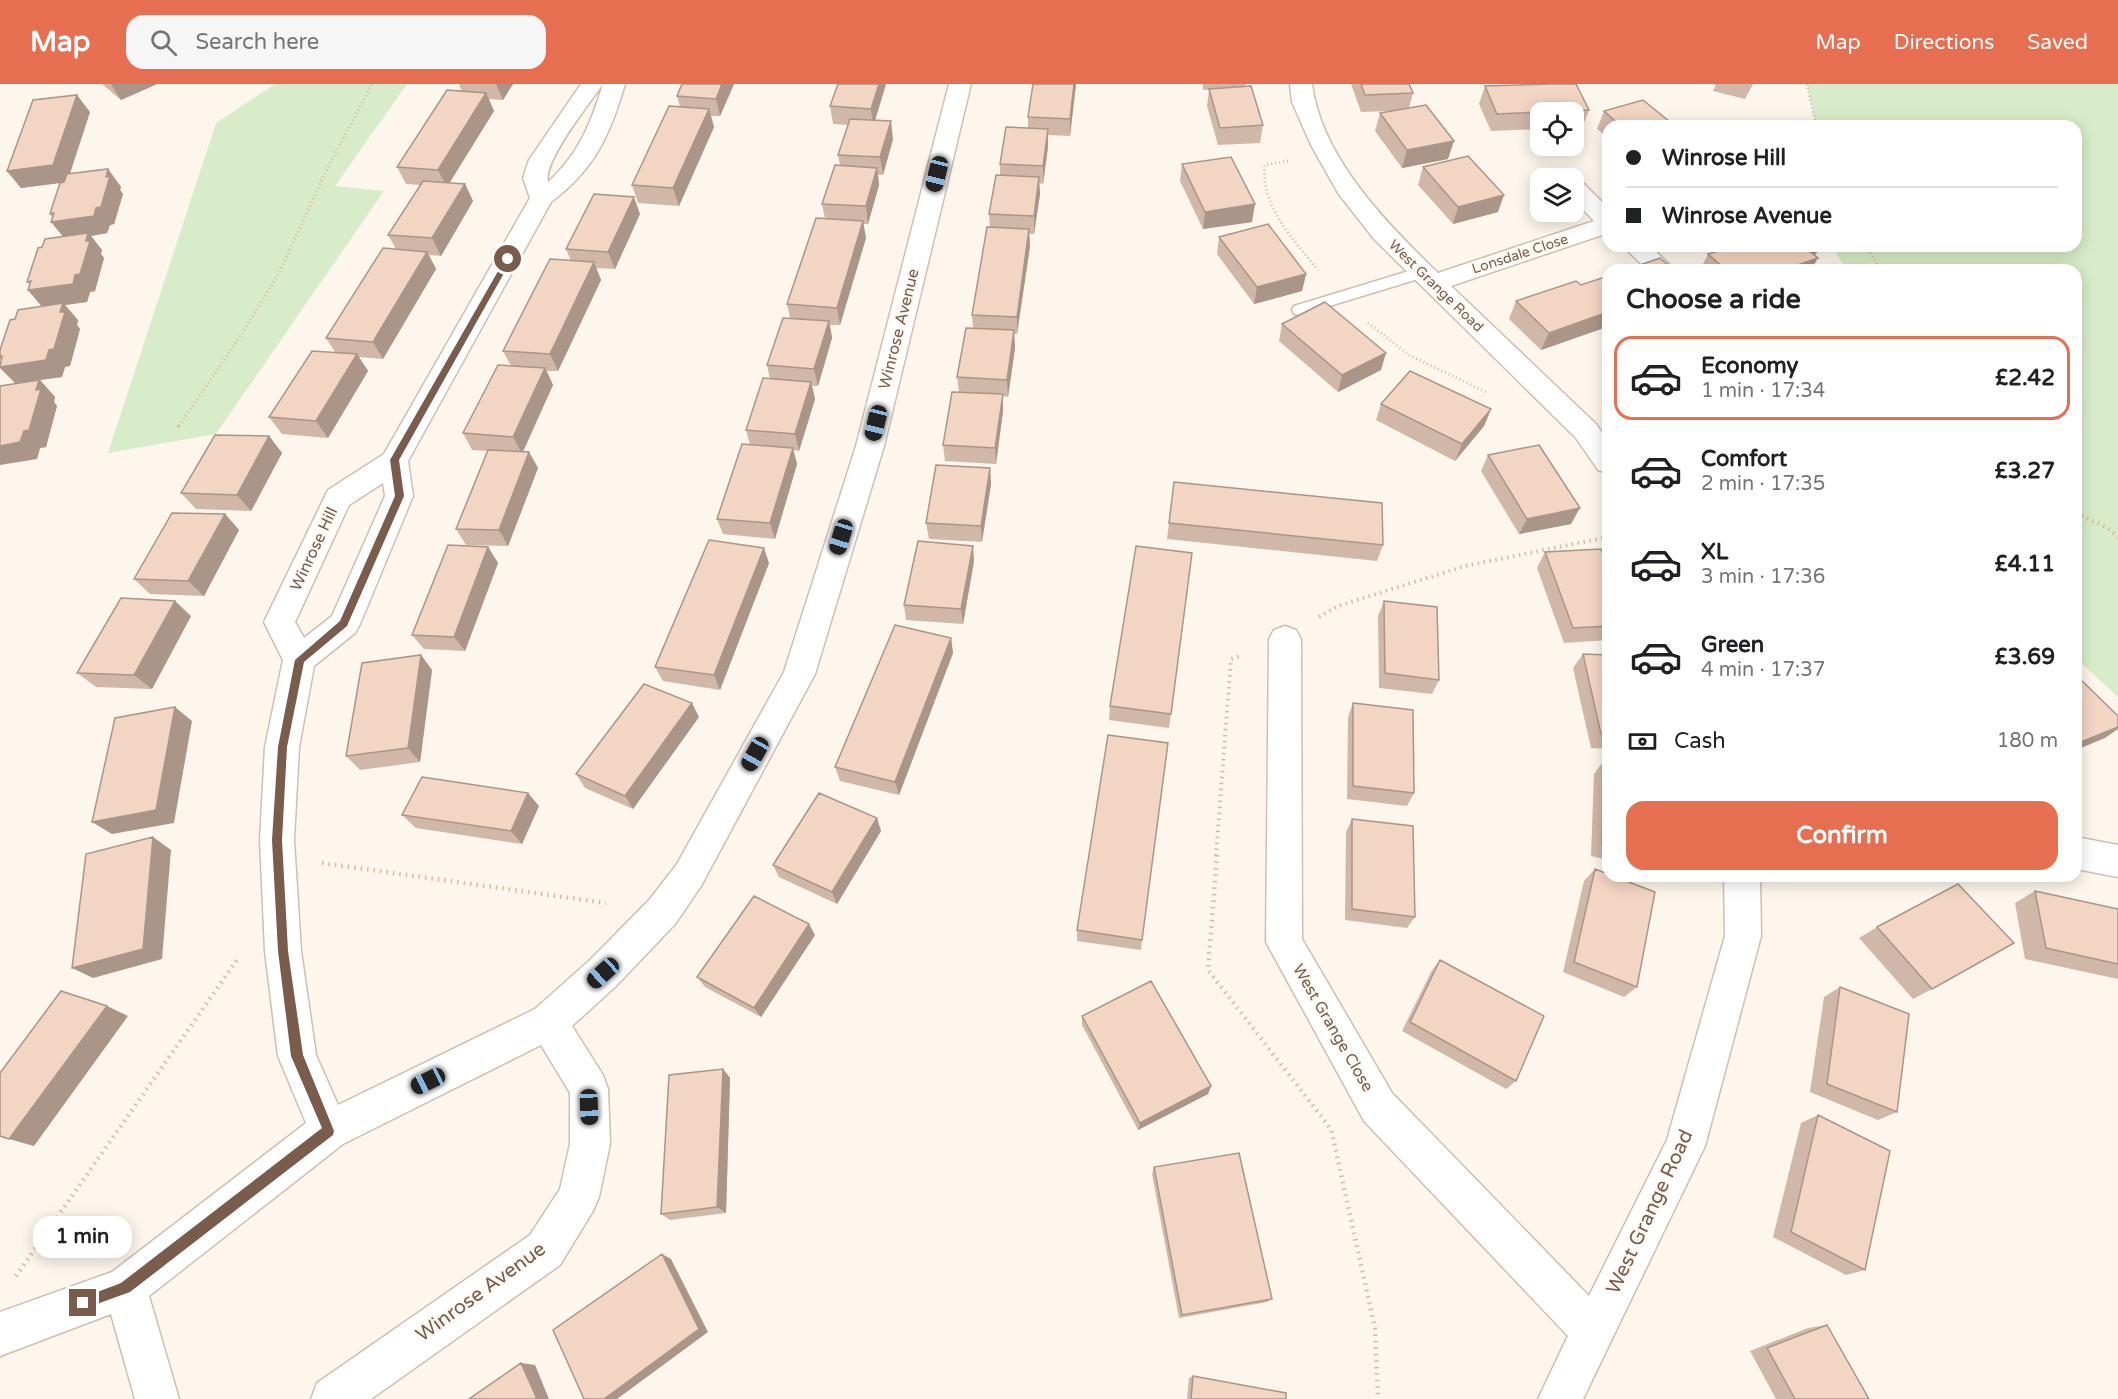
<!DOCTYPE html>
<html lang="en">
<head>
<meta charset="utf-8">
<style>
	:root { --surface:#fff; --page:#f6f6f6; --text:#202124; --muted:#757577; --line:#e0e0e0; --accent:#e76f51 }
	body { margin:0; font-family:"Varela Round",sans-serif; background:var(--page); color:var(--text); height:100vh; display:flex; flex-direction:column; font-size:22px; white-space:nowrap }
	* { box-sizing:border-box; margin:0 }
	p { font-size:20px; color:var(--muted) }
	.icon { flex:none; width:33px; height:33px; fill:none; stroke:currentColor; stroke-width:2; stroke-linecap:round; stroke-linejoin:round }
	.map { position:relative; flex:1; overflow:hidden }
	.details { position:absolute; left:1602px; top:180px; width:480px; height:618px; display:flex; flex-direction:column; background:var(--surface); border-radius:18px; box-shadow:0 3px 15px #0003 }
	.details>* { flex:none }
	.guide { position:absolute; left:1602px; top:36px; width:480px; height:132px; border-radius:18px; box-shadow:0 3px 15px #0003; display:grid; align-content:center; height:132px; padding:0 24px; background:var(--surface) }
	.controls { position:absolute; left:1530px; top:18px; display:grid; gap:12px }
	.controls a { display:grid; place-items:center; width:54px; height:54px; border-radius:12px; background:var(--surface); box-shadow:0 3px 15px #0003; font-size:30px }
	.end { position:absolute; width:27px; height:27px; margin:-14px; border:8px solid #7a5c4d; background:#fff; box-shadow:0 0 0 3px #fff }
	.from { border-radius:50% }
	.bubble { position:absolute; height:42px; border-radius:18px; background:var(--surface); box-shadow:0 3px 15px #0003; font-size:20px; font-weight:800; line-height:42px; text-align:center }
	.car { position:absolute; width:18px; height:36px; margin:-18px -9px; border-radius:8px; box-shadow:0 0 4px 2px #0007; background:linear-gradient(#222 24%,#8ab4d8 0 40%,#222 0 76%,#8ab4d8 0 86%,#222 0) }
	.guide b { display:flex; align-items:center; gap:21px; height:57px; font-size:22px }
	.guide b+b { border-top:2px solid var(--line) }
	.guide i { width:15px; height:15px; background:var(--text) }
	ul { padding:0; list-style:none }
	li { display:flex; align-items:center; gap:18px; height:84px; margin:0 12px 9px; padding:0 12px; border:3px solid transparent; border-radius:18px }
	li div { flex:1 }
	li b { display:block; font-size:22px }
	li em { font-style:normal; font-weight:800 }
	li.active { border-color:var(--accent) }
	li>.icon { width:54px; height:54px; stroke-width:1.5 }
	h2 { padding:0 24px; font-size:27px; line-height:72px }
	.pay { display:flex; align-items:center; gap:15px; height:66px; padding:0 24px; font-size:22px }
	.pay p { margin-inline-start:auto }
	.action { display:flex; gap:12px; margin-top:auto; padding:12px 24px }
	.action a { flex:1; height:69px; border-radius:18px; background:var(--accent); color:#fff; font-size:24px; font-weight:800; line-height:69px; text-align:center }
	header { display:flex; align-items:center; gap:36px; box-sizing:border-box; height:84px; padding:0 30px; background:var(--accent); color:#fff }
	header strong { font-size:28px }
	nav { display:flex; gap:33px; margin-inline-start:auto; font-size:21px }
	.search { width:420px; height:54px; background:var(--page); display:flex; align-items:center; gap:15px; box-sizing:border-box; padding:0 21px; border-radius:18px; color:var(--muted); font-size:22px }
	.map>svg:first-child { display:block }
</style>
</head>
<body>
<header>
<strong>Map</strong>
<div class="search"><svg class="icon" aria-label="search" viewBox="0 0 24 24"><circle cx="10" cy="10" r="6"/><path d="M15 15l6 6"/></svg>Search here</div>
<nav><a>Map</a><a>Directions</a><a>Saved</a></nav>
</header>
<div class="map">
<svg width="2118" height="1315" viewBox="0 0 2118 1315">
	<rect width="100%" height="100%" fill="#fdf6ec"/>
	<path fill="#d8ecc9" d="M275,0H407L335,102L384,107L216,350L108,369L216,39Z
		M1807,0H2118V613L2076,574V186H1846L1832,162H2076V42H1816Z"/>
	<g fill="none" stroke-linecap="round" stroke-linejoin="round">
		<g stroke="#d1beb0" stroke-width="3">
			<path id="lane" d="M1422,183L1428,184L1430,188L1428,192L1300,231L1294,230L1292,226L1294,222Z"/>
		</g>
		<g stroke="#d1beb0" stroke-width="3">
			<path id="street" d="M581,0H603C590,19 543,77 548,98C579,70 591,39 603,0H625C610,51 595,85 551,118L408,377L413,412L360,540L355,549L314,582L299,663L294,756L301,867L316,971L338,1021L535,925L590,876L650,815L677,780L784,588L856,362L949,0H971L884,362L815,590L701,802L676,839L616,902L572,942L603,991L608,1005L610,1060L599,1113L593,1127L560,1181L371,1315H311L317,1299L530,1151L560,1105L570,1060V1009L541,961L343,1060L149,1212L179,1315H135L111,1230L0,1272V1228L112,1188L306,1039L278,972L265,867L260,756L265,663L283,576L264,538L328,406L384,370L530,114L523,94L529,76ZM383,399L385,412L332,532L304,554L295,538L349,421Z
				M1290,0H1312C1321,73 1387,140 1438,189L1594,137L1574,116V96L1582,98L1608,124V149L1451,202L1596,340L1608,357V389L1598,386L1576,354L1374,155L1338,109L1311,61L1292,18Z
				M1623,162H1650L1675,186H1647Z
				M1285,542L1296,546L1301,555L1302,855L1392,1009L1589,1212L1667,1056L1725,852L1724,792H1760L1761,852L1705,1062L1583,1315H1538L1568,1252L1364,1037L1266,858L1269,555L1274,546Z
				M2076,753L2118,761V793L2076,785Z"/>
		</g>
		<path stroke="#d9b8a5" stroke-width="3" stroke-dasharray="1 3" stroke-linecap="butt" d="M1807,0L1816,42
			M1288,77L1265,81C1260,122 1294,156 1318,186
			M1866,162L1881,186
			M1368,239L1409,271L1488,309
			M179,342L243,248L279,189L324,91L372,0"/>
		<path stroke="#d9b8a5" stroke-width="4" stroke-dasharray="1.5 4.5" stroke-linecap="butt" d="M178,343L180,340
			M2076,429L2106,443L2118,453
			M1319,533L1338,522L1465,482L1608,453
			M1216,772L1231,575L1240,572"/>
		<path stroke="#d9b8a5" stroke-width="4.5" stroke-dasharray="1.5 5" stroke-linecap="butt" d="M1217,771L1208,886L1331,1045L1375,1244L1378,1315
			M322,779L606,819
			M16,1192L237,876"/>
		<use href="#lane" fill="#fff" fill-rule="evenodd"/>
		<use href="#street" fill="#fff" fill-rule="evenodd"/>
	</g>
	<path fill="#d1b7a8" d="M102,0H157L121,16Z
		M459,0H513L503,16L489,15L494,27L449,99L465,100L473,117L441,172L429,171L436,185L383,275L359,273L368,287L328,354L282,350L269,333L335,268L326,254L396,165L388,151L421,101L406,100L397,83L462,8Z
		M682,0H734L720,32H711L714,43L679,122L638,119L632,101L680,23L677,12Z
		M886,0L875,36L893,55L883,91H878L879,101L868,140H863L866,154L840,241H830L832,254L818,302H812L815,315L799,367L793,366L797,380L775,455L723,450L717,435L750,361L746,346L770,295L767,281L790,234L787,220L825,135L822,120L840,81L838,71L848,41L833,40L830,22Z
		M1033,0H1076L1070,52L1048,51V63L1043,100L1039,99L1040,110L1034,150H1029L1030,162L1017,250H1014L1015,264L1008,313L1003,312V327L996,380L945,377L943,361L959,308L957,293L973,244L972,231L990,143L989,130L1000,91V80L1028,44V33Z
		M1203,0H1245V3L1263,41L1260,59L1218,61L1207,22L1209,6H1203Z
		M1351,0H1409L1413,9L1409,24L1448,75L1402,84L1375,47L1380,29L1389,27L1361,28Z
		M1712,0H1753L1745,15L1713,7L1716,1Z
		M1485,2L1589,26L1582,44H1574V28H1540V45L1491,47L1479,20Z
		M1604,27L1675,42H1608V54L1597,45Z
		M90,28L70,90L108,85L121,103L120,106L123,110L114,140L110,141L107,149L91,152L102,166L101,170L104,174L95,207L90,208L87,218L65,221L78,236L77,241L80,245L70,282L65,283L62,293L40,296L55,313L54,318L57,322L46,363L40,364L37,375L15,299L0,275V266L15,235L42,222L28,206L30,201L27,198L42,163L63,152L50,130L60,99L21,104L7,87Z
		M1182,80L1252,138L1203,145L1180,97Z
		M1423,83L1498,128L1453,140L1418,101Z
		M640,130L615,185L596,184L601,196L558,287H547L553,301L523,367L529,368L538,384L508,462L466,461L456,445L488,367L472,366L463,349L511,282L503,267L571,177L566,165Z
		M1219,153L1306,190L1302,207L1254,220L1217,170Z
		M1708,170H1816L1813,171L1811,186H1700Z
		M1608,192V247L1604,248L1601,245L1541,266L1509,235L1516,217L1581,201Z
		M1282,240L1381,286L1338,308L1279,257Z
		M1381,320L1491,325L1484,342L1455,377L1376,336Z
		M269,352L282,369L251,427L196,425L181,409Z
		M1488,371L1571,440L1519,450L1481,387Z
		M990,384L991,400L982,458L929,455L926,439Z
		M1174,398L1383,461L1377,477L1167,455Z
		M225,430L239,446L204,512L150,510L134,495Z
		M488,463L498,479L465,567L424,565L412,551Z
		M1545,468L1608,484V556L1564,559L1537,484Z
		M1192,469L1169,644L1109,636L1110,622Z
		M974,477L963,540L906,536L904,521Z
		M769,479L720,606L663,597L655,583Z
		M1384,517L1439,596L1432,610L1379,604L1378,532Z
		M191,532L152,605L96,603L77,589Z
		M951,554L953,569L899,711L840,697L835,683Z
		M1583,570L1608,571V665L1591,664L1573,584Z
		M421,571L432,586L420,678L360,686L346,672Z
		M1353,619L1414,709L1407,722L1347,715L1348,633Z
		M699,633L633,725L585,704L576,690Z
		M1604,676L1608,677V776L1591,772L1594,690Z
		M539,722L522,760L416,744L402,731Z
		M877,734L881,747L837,820L779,793L773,781Z
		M1352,735L1415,833L1407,844L1345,836L1346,748Z
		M1595,785L1637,903L1624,913L1563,888L1584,797Z
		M2035,807L2118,825V895L2025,875L2015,819Z
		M1877,843L1932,905L1913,915L1859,854Z
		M1077,846L1142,856L1141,866L1077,857Z
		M815,851L761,933L705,903L697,893Z
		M1440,876L1516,997L1506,1005L1402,947L1432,886Z
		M1840,903L1897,1028L1878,1036L1810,1008L1824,913Z
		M1082,932L1211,1002L1208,1010L1138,1046L1082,941Z
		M723,985L730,994L726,1129L670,1136L661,1130Z
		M1818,1031L1865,1186L1846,1191L1773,1153L1801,1039Z
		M1154,1083L1272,1215L1267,1218L1179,1234L1152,1090Z
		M1827,1241L1869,1315H1776L1750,1267L1808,1244Z
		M1193,1292L1286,1315H1187L1189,1294Z"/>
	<path fill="#aa9588" d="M111,0H157L121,16Z
		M496,0H513L503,16Z
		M722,0H734L720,32L716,15Z
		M879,0H886L873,43L871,25Z
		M1074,0H1076L1070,52V35Z
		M486,9L494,27L447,103L438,86Z
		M77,11L90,28L67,98L21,104L7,87Z
		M709,25L714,43L679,122L673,104Z
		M891,37L893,55L883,91L880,73Z
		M1048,45V63L1043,100V82Z
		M1454,57L1448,75L1402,84L1407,66Z
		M877,84L879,101L868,140L866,122Z
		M108,85L121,103L120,106L123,110L114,140L110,141L107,149L91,152L102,166L101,170L104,174L95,207L90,208L87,218L65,221L78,236L77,241L80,245L70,282L65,283L62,293L40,296L55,313L54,318L57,322L46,363L40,364L37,375L0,381V362L16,300L0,284V283L43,224L28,206L65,155L51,138L106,93Z
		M1039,93L1040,110L1034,150V132Z
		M465,100L473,117L441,172L432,154Z
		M1504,111L1498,128L1453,140L1458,123Z
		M634,113L640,130L615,185L608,168Z
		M1255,120L1252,138L1203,145L1205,128Z
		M863,137L866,154L840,241L837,224Z
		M1029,145L1030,162L1017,250V233Z
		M1801,162H1821L1816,170L1791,178Z
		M427,168L436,185L383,275L373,258Z
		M1818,174L1811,186H1783Z
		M594,178L601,196L558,287L550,270Z
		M1306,190L1302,207L1254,220L1257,203Z
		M1608,228V230L1601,245L1541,266L1549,249Z
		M829,237L832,254L818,302L814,285Z
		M1608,240V247L1604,248Z
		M1014,246L1015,264L1008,313L1007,296Z
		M1386,269L1381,286L1338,308L1342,291Z
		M357,270L368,287L328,354L316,337Z
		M545,284L553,301L522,370L513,353Z
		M811,298L815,315L799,367L795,350Z
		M1003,310V327L996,380L995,364Z
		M1491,325L1484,342L1455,377L1462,360Z
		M269,352L282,369L251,427L237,411Z
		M793,364L797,380L775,455L770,439Z
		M529,368L538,384L508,462L499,446Z
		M990,384L991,400L982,458L981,442Z
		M1580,424L1571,440L1519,450L1527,435Z
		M225,430L239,446L204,512L188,497Z
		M973,462L974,477L963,540L961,525Z
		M488,463L498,479L465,567L454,553Z
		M764,464L769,479L720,606L714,591Z
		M175,517L191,532L152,605L134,591Z
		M951,554L953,569L899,711L895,698Z
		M421,571L432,586L420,678L408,664Z
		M692,619L699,633L633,725L625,712Z
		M175,623L192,637L174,739L112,750L92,738Z
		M2118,643V645L2105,654L2076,666V660Z
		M528,709L539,722L522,760L511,747Z
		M877,734L881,747L837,820L832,808Z
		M153,753L171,766L162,875L93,894L72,884Z
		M809,840L815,851L761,933L754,924Z
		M107,922L128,932L34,1062L9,1055Z
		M723,985L730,994L726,1129L717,1123Z
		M1211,1002L1208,1010L1138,1046L1140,1039Z
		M662,1170L671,1175L708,1248L617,1315H604Z
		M521,1279L535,1281L549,1315H537Z"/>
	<path fill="#f3d5c3" stroke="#aa9588" stroke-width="1.5" d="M682,0H722L716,15L677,12Z
		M838,0H879L871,25L830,22Z
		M1033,0H1074L1070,35L1028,33Z
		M1361,0H1409L1413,9L1365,11Z
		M1551,0H1576L1589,26L1497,30L1485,2Z
		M1251,2L1263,41L1220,44L1209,5Z
		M447,6L486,9L438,86L397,83Z
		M77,11L53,81L7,87L33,16Z
		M1643,16L1675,42H1621L1604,27Z
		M1426,21L1454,57L1407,66L1380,29Z
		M669,22L709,25L673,104L632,101Z
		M850,35L891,37L880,73L838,71Z
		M1006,43L1048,45L1043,82L1000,80Z
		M1468,72L1504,111L1458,123L1423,83Z
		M1231,73L1255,120L1205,128L1182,80Z
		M835,81L877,84L866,122L822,120Z
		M108,85L106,93L110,92L101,123L96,124L94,132L51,138L54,129L50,130L55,114L60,99L64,98L67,90Z
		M996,91L1039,93L1034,132L989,130Z
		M423,97L465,100L432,154L388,151Z
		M594,110L634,113L608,168L566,165Z
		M816,134L863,137L837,224L787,220Z
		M1268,140L1306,190L1257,203L1219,153Z
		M987,143L1029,145L1017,233L972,231Z
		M88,149L86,157H90L80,190L75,191L73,200L28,206L31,197L27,198L38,164L42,163L45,155Z
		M1734,162H1803L1818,174L1783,186H1726L1708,170Z
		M383,164L427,168L373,258L326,254Z
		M1660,174L1674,186H1625Z
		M550,175L594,178L550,270L503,267Z
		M1608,192V228L1549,249L1516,217L1576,197L1581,201Z
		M1325,218L1386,269L1342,291L1282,240Z
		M63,219L60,228H65L54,265L49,266L46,276L0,283L2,272L0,273V266L10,236L15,235L18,226Z
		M783,234L829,237L814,285L767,281Z
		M966,244L1014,246L1007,296L957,293Z
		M312,267L357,270L316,337L269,333Z
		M498,281L545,284L513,353L463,349Z
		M1410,287L1491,325L1462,360L1381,320Z
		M763,294L811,298L795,350L746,346Z
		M39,296L36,306L41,305L29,346L24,347L20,358L0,362V302Z
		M952,308L1003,310L995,364L943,361Z
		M215,351L269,352L237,411L181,409Z
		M742,360L793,364L770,439L717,435Z
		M1539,361L1580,424L1527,435L1488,371Z
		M488,366L529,368L499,446L456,445Z
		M936,381L990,384L981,442L926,439Z
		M1174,398L1382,419L1383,461L1169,439Z
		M172,429L225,430L188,497L134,495Z
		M709,456L764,464L714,591L655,583Z
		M918,457L973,462L961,525L904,521Z
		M448,461L488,463L454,553L412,551Z
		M1136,462L1192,469L1171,630L1110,622Z
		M1601,465L1608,484V542L1573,544L1545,468Z
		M121,514L175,517L134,591L77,589Z
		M1384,517L1437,523L1439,596L1385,589Z
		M895,541L951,554L895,698L835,683Z
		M1583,570L1608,571V651L1601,650Z
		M421,571L408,664L346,672L362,579Z
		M2076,591L2118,632V643L2076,660Z
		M644,600L692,619L625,712L576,690Z
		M1353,619L1413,626L1414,709L1353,702Z
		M175,623L156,726L92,738L115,634Z
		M1108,651L1168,659L1142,856L1077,846Z
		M1604,676L1608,677V761L1602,760Z
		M422,693L528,709L511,747L402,731Z
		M819,709L877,734L832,808L773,781Z
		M1352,735L1413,742L1415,833L1352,825Z
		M153,753L143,865L72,884L86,770Z
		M1595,785L1608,790V792H1613L1655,808L1637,903L1574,878Z
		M1958,800L2014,859L1932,905L1877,843Z
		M2035,807L2118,825V880L2046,864Z
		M754,812L809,840L754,924L697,893Z
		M1440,876L1544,932L1516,997L1410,938Z
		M1151,897L1211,1002L1140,1039L1082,932Z
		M1840,903L1909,930L1897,1028L1827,1000Z
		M61,907L107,922L9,1055L0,1052V989Z
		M723,985L717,1123L661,1130L669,991Z
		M1818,1031L1890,1067L1865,1186L1791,1148Z
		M1239,1069L1272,1215L1182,1231L1154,1083Z
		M662,1170L699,1245L604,1315H584L553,1246Z
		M1827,1241L1869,1315H1795L1767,1264Z
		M521,1279L537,1315H469Z
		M1193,1292L1286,1309V1315H1191Z"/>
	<path fill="#7a5c4d" d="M508,172L512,175L399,376L404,412L347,542L304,578L287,663L282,756L288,867L303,971L334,1047L333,1051L130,1208L83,1225L79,1223L77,1219L79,1215L121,1199L322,1044L291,972L278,867L272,756L278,663L295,576L340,537L395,412L390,376L505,175Z"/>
	<g text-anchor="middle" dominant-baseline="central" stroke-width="4.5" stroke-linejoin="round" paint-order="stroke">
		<g font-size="14" fill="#7a5c4d" stroke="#fffaf3">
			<text transform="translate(1520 170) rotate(-18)">Lonsdale Close</text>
			<text transform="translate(1436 202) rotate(44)">West Grange Road</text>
		</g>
		<g font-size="16" fill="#7a5c4d" stroke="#fffaf3">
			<text transform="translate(899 245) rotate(-76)">Winrose Avenue</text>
			<text transform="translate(314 465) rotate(-65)">Winrose Hill</text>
			<text transform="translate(1333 944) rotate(60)">West Grange Close</text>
		</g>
		<g font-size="20" fill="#7a5c4d" stroke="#fffaf3">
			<text transform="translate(1650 1128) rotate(-65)">West Grange Road</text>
			<text transform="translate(481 1208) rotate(-36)">Winrose Avenue</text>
		</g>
	</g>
</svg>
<div class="controls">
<a><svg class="icon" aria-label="locate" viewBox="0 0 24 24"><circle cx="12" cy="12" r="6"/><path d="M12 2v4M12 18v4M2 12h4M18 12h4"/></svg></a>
<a><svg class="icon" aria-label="layers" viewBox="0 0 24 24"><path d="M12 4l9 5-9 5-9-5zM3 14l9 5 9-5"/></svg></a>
</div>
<i class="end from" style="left:508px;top:175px"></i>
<i class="end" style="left:83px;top:1219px"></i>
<div class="bubble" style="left:33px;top:1132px;width:99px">1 min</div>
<i class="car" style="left:937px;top:90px;rotate:194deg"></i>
<i class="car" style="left:876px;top:339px;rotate:194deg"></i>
<i class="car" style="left:841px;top:453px;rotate:197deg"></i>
<i class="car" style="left:755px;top:670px;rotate:209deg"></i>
<i class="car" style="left:603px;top:889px;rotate:228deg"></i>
<i class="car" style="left:428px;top:997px;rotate:244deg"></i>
<i class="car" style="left:589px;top:1023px;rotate:178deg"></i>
<div class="guide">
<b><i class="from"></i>Winrose Hill</b>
<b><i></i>Winrose Avenue</b>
</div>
<section class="details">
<h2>Choose a ride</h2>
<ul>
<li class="active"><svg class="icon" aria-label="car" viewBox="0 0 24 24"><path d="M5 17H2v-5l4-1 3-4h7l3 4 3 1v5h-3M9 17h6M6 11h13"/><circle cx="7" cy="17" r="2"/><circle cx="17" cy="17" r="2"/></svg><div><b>Economy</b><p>1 min · 17:34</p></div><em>£2.42</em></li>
<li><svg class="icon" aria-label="car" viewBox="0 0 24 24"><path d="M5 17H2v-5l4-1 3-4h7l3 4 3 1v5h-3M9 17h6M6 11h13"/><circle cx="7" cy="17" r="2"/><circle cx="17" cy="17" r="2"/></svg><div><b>Comfort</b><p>2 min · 17:35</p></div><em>£3.27</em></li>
<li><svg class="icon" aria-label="car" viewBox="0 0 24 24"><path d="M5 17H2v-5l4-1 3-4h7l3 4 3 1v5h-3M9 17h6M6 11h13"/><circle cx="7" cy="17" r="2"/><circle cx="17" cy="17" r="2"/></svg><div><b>XL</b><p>3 min · 17:36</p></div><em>£4.11</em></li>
<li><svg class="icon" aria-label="car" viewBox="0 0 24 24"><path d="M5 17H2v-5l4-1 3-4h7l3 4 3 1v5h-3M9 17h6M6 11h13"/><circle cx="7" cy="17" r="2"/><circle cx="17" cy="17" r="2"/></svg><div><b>Green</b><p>4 min · 17:37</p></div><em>£3.69</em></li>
</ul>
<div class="pay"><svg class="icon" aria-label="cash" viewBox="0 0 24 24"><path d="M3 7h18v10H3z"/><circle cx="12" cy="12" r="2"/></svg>Cash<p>180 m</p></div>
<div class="action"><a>Confirm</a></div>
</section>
</div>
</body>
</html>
